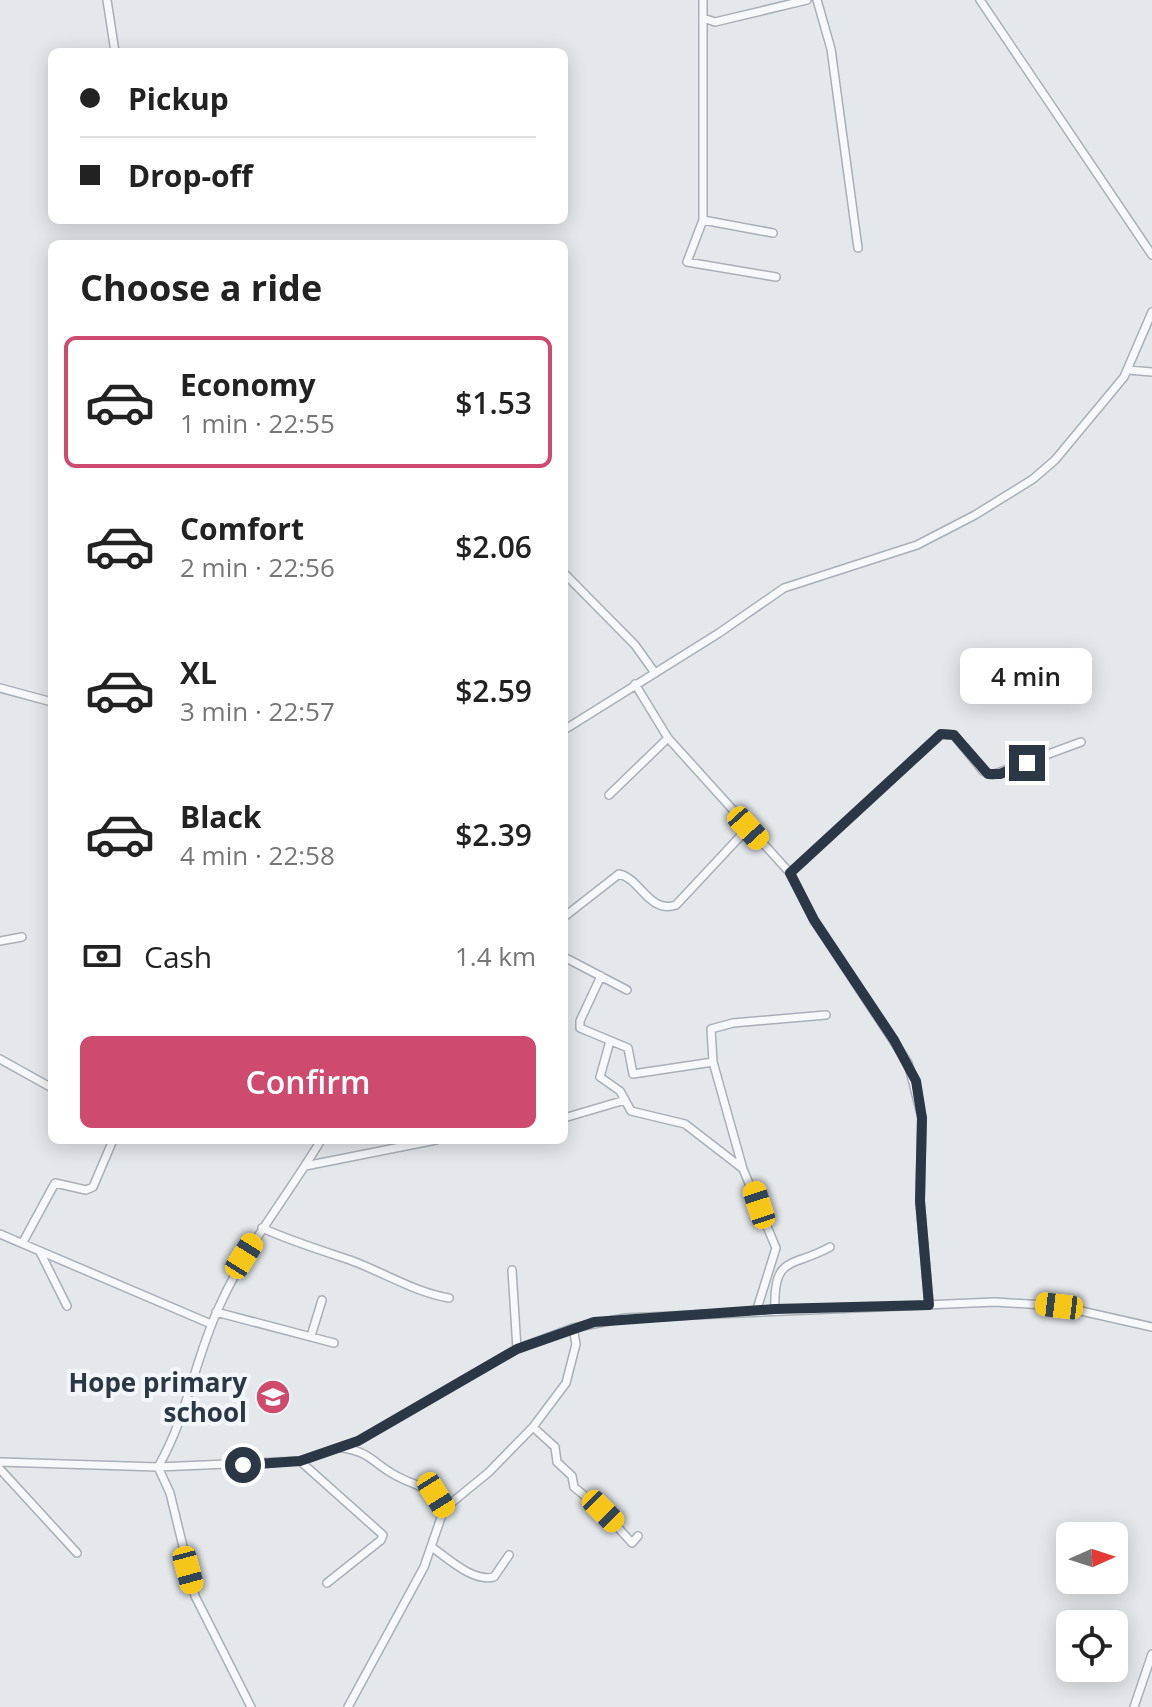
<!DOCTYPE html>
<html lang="en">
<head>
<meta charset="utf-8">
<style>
	:root { --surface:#fff; --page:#f6f6f6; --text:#222; --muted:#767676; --line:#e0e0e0; --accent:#ce4a6f }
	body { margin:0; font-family:"Open Sans",sans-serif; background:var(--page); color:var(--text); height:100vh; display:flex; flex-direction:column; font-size:30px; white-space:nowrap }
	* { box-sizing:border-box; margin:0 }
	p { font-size:26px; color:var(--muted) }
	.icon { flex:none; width:44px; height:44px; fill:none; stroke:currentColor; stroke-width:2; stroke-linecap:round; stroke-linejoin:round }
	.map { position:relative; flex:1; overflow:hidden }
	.panel { position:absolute; left:48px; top:240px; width:520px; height:904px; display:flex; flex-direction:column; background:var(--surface); border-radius:12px; box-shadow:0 4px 20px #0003 }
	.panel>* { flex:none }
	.hud { position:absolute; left:48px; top:48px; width:520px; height:176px; border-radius:12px; box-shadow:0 4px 20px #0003; display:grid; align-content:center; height:176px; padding:0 32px; background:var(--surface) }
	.needle { width:52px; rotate:87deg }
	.fabs { position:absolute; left:1056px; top:1522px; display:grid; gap:16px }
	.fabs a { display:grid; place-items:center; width:72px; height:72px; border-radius:12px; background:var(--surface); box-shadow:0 4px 20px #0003; font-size:40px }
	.end { position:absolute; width:36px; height:36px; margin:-18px; border:10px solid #2b3744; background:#fff; box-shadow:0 0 0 4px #fff }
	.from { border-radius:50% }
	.bubble { position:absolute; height:56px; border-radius:12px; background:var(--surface); box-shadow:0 4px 20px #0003; font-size:26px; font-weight:600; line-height:56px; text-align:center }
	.car { position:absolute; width:24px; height:48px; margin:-24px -12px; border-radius:10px; box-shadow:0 0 6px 2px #0007; background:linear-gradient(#f5c518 24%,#345 0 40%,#f5c518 0 76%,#345 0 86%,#f5c518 0) }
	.hud b { display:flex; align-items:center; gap:28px; height:76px; font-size:30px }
	.hud b+b { border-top:2px solid var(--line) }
	.hud i { width:20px; height:20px; background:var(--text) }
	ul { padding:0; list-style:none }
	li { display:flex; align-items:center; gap:24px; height:132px; margin:0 16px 12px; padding:0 16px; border:4px solid transparent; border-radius:12px }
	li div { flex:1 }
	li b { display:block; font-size:30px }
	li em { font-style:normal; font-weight:600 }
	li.active { border-color:var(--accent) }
	li>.icon { width:72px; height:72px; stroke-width:1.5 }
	h2 { padding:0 32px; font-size:36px; line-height:96px }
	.pay { display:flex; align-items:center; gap:20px; height:88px; padding:0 32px; font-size:30px }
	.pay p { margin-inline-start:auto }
	.button { display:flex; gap:16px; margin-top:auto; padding:16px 32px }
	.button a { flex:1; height:92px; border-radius:12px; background:var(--accent); color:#fff; font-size:32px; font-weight:600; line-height:92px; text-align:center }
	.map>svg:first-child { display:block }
</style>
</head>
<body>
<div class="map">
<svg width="1152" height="1707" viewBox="0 0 1152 1707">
	<rect width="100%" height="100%" fill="#e4e8eb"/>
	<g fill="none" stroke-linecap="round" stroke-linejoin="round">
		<g stroke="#a9afb6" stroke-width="10">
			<path id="minor" d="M107,0L115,52
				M703,0V220L687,262L776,277
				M817,0L831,49L858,248
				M980,0L1152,255
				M703,18L715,22L807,0
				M703,220L773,233
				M1128,370L1152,372
				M564,573L635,645L655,673
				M635,684L668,738L790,873L814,920L908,1063L922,1118L920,1201L929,1305
				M0,688L52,702
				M564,730L719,633L784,588L917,545L975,515L1033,479L1055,460L1124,377L1152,312
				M609,795L668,738
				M790,873L941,734L954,735L983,771L992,775L1081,742
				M564,917L619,874C641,879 649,914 676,905L748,828
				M0,941L22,937
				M564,957L627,990
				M601,976L580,1021V1028L628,1048L633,1074L713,1062
				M610,1041L600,1077L620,1091L631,1111L685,1124L742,1168
				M0,1059L52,1088
				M564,1118L625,1100
				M305,1166L436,1140
				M262,1228C291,1241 320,1250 350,1260C383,1272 414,1292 449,1298
				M0,1234L211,1324
				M23,1242L55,1183L86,1190L93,1187L113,1140
				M40,1252L67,1306
				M512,1270L517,1349
				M775,1309C773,1254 793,1268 830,1247
				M216,1312L334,1343
				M756,1312L776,1248L743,1169L713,1062L711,1029L733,1023L826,1015
				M311,1336L322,1300
				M533,1427L555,1447L557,1462L572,1476L574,1487L603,1511L632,1543L638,1536
				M344,1448C371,1453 372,1462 393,1474C417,1488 428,1483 444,1509
				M300,1461L383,1535L381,1540L327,1583
				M0,1462L158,1467L300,1461L358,1441L517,1349L573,1328L625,1318L995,1302L1059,1306L1152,1327
				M0,1469L77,1553
				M433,1548C450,1560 473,1582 494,1577L509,1555
				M251,1707L195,1596L170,1493L158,1467C188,1415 194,1361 219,1307C246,1246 287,1197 321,1140
				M348,1707L424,1567L444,1509L489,1472L533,1427L566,1383L576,1344L573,1328
				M1134,1707L1152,1654"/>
		</g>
		<use href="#minor" stroke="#f6f8fa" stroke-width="7"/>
	</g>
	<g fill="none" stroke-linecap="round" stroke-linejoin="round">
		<path stroke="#2b3744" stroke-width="10" d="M243,1465L300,1461L358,1441L517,1349L594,1322L775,1309L929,1305L920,1201L922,1118L916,1081L894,1040L814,920L790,873L941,734L954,735L988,774H1000L1027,763"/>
	</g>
	<defs>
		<g id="school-disc" transform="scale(1.8)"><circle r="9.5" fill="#ce4a6f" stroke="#f3f6f9"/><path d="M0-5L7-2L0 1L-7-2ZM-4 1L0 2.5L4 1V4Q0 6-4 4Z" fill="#fff"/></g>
	</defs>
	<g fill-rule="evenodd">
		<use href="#school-disc" x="273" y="1397"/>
	</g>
	<g text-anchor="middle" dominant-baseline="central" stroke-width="8" stroke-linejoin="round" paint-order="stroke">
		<g font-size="26" font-weight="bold" fill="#2b3744" stroke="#f3f6f9" text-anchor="end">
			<text x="247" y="1382">Hope primary<tspan x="247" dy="30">school</tspan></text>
		</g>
	</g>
</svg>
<div class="fabs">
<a><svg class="needle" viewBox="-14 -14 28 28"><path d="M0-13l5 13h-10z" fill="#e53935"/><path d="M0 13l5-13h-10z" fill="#767676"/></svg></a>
<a><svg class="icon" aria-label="locate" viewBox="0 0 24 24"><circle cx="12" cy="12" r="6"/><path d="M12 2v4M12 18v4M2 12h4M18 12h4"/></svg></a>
</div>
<i class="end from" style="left:243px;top:1465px"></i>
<i class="end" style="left:1027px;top:763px"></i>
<div class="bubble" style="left:960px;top:648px;width:132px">4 min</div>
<i class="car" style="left:748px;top:828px;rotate:138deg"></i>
<i class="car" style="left:759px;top:1205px;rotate:342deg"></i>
<i class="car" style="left:244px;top:1256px;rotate:32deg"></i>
<i class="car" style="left:1059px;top:1306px;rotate:277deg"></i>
<i class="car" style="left:436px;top:1495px;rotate:148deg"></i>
<i class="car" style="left:603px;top:1511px;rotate:135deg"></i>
<i class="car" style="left:188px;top:1570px;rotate:165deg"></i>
<div class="hud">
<b><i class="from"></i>Pickup</b>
<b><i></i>Drop-off</b>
</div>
<section class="panel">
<h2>Choose a ride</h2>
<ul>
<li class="active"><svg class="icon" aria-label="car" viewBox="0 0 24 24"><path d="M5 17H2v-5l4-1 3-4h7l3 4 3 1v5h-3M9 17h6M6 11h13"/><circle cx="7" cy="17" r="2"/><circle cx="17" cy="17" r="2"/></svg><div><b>Economy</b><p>1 min · 22:55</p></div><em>$1.53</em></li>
<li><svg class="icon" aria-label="car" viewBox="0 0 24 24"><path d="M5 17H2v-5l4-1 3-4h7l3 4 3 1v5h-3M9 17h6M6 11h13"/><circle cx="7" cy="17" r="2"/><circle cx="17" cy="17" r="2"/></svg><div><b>Comfort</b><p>2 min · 22:56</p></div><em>$2.06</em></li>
<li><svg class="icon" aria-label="car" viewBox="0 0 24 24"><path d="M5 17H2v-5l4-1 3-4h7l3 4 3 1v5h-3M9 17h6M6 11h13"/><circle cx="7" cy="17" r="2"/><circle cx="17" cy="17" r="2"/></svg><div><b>XL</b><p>3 min · 22:57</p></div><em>$2.59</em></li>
<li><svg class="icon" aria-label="car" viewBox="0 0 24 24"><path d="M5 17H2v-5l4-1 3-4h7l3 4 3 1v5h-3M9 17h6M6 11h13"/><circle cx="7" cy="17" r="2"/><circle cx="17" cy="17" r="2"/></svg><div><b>Black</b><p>4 min · 22:58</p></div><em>$2.39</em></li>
</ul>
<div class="pay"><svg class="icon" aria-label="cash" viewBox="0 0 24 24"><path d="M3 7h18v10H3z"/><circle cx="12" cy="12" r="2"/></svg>Cash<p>1.4 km</p></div>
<div class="button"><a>Confirm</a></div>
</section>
</div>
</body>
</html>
